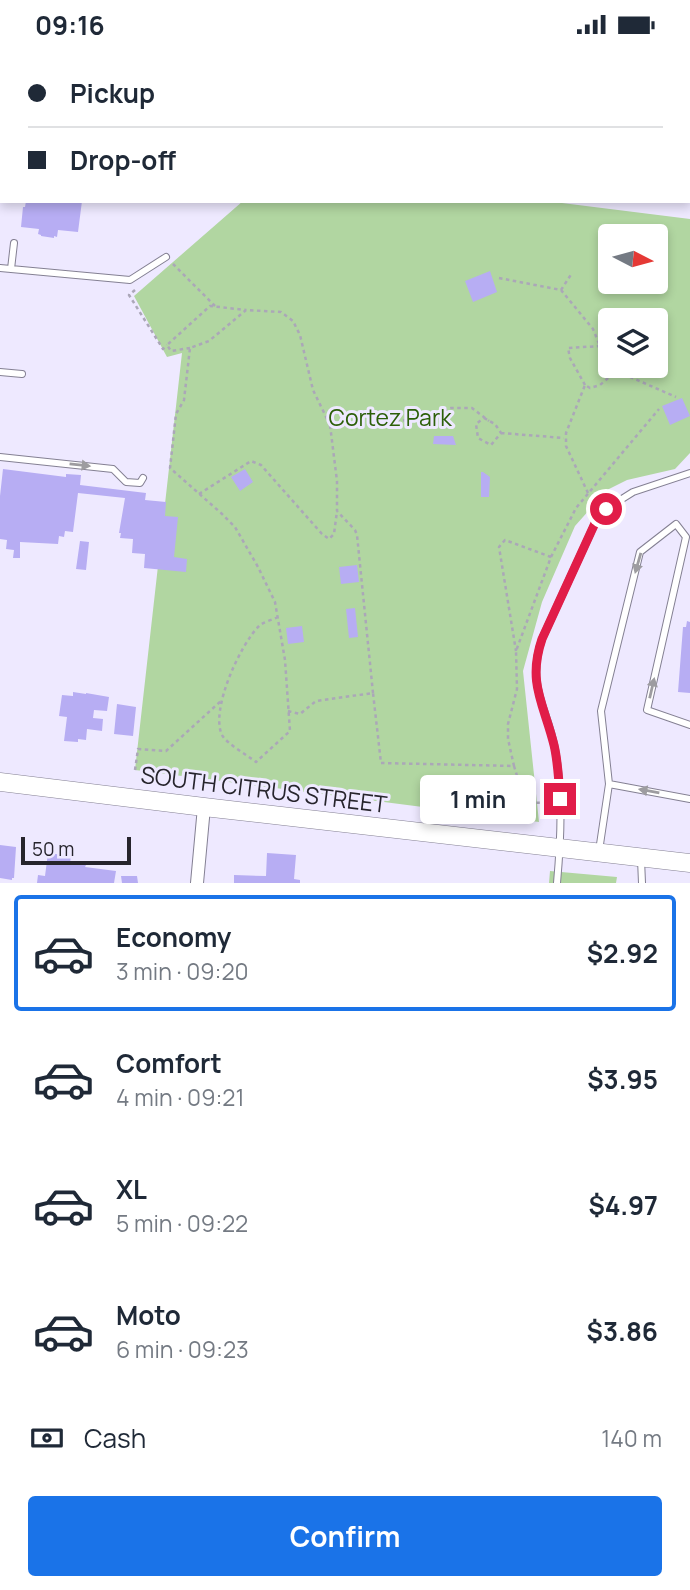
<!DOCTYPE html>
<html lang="en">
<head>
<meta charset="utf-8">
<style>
	:root { --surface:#fff; --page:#f6f6f7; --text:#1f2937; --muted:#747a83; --line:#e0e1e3; --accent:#1a73e8 }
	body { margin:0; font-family:Manrope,sans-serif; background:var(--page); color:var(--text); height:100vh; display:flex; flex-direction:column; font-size:26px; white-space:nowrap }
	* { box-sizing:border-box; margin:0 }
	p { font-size:23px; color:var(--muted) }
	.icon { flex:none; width:38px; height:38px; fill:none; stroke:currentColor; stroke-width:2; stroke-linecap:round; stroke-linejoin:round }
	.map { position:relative; height:834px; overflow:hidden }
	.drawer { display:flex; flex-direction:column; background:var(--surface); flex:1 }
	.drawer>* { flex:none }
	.top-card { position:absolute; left:0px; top:0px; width:691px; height:154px; box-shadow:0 4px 10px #0003; display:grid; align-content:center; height:154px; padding:0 28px; background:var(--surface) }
	.needle { width:46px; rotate:96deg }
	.fabs { position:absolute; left:598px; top:175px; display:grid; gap:14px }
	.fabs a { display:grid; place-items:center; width:70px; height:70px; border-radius:7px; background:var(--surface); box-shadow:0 4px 10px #0003; font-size:35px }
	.scale { position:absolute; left:21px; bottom:18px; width:110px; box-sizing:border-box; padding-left:7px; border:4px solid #26242c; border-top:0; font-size:19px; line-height:24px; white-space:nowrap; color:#26242c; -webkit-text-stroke:5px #eee9ff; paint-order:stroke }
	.end { position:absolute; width:32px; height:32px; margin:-16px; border:9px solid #e11d48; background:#fff; box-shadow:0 0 0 4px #fff }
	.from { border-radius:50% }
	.bubble { position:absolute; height:49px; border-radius:7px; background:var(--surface); box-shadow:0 4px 10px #0003; font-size:23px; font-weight:700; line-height:49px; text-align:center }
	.top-card b { display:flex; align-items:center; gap:24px; height:66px; font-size:26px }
	.top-card b+b { border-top:2px solid var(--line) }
	.top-card i { width:18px; height:18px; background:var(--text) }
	ul { padding:12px 0 0; list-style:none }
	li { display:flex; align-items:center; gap:21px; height:116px; margin:0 14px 10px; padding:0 14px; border:4px solid transparent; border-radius:7px }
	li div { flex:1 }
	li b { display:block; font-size:26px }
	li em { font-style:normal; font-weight:700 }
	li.current { border-color:var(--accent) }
	li>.icon { width:63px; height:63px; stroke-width:1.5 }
	.pay { display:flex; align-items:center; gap:18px; height:77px; padding:0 28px; font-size:26px }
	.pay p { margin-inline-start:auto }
	.action { display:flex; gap:14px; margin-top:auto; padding:14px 28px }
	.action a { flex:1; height:80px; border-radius:7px; background:var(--accent); color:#fff; font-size:28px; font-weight:700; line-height:80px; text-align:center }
	.status { display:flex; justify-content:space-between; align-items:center; height:49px; padding:0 35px; background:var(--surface); direction:ltr }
	.status svg { height:19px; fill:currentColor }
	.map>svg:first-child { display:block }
</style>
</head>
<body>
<div class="status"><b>09:16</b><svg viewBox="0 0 49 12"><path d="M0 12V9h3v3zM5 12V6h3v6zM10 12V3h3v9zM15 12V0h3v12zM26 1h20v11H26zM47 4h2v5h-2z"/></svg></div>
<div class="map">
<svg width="690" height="834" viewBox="0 0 690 834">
	<rect width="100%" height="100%" fill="#eee9ff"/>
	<path fill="#b1d6a1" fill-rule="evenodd" d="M243,152H546L690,170V404L675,420L627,431L607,441L575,477L542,553L523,622L539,773L135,721L182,304L167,308L134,247ZM611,187H656V233H611ZM611,271H656V317H611Z
		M550,822L617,828L616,834H549Z"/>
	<path fill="#b7adf3" d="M26,152H82L78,183L58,181L57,188L54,187V189L41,187V186L38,185L39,180L21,178L23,158H25Z
		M490,222L497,243L473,253L465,232Z
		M682,349L690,367L670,376L662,357Z
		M434,387H453L456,396L433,395Z
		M3,420L66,428V425L81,426L80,436L146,444L145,451L166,453L165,467L178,468L174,508L187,510L186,523L144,519L145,505L132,504L133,490L120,489L121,484H119L125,449L78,444L73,483L65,482L64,488L59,487L58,495L20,493V509H13L14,501L6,500L7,491L0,490V447Z
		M245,420L253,433L240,442L231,428Z
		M481,423H483L490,428L489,448H481Z
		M80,492L89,493L86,521L76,520Z
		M357,516L359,533L341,535L339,518Z
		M355,559L358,588L349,589L346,560Z
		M687,572L690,573V644L678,643L683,578H686Z
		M302,577L304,593L288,595L286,579Z
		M73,643L86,645V644L109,648L107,662L94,661L93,669L103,670L102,682L87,680L86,691L78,690V693L64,692L67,668L59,667L62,646L73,647Z
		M117,655L136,658L133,687L114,685Z
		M0,796L16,798L14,829H12V831L0,829Z
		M48,804L71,807L70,814L86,816L85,818L116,822L114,834H37L38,826L45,827Z
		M267,804L296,806L294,830L300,831V834H234V826L266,827Z
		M121,827H137L138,834H122Z"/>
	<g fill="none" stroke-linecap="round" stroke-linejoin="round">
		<g stroke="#848093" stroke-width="8">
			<path id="lane" d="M0,219L130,231L166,208
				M11,220L14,194
				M0,323L22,325
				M0,408L113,420L126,433L140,434L143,429
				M609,735L690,750
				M599,802L609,735L601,662L640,503L676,475L686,488L647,661L690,676
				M641,810L642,834
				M557,834C561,789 563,744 555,700C547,657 526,637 542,590L596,472L606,460L633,443L690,424"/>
		</g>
		<g stroke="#848093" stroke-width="14">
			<path id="street" d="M339,0L355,2
				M197,834L204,758"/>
		</g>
		<g stroke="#848093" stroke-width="19">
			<path id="secondary" d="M0,733L204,758L690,814"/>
		</g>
		<path stroke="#aba7b8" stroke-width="2.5" stroke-dasharray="3.5 3.5" stroke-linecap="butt" d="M173,215L215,257
			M499,229L561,241L593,280L600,297
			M135,241L129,246L163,300L167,296
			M561,241L572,224
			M190,299L171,302L167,296L210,257L246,261
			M629,327L631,317
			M585,336L570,309L568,299L600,297L611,298
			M484,369L495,375L501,384L491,396L478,389L476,375Z
			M501,384L564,389
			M588,444L566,397V384L585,336L590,339L600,336L614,324H621L676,348
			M199,445L251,412L261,416L322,485L329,490L334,485L337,462
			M551,508L576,459L659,360
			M278,568C272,571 263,573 259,577C240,596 210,661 222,686C227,695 247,706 256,713L290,682L285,611L275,553L258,518L235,478L221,464L170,419L176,365L184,351L190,299L209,292L246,261L281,263L293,272L300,286L313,341L330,376
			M373,644L357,486L355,481L337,462V432L330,376L387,373L417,370L451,359H472L489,372
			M288,662L300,665L316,652L373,644L381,714L514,717L508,690V675L517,640L516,602L551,508L505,491L499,498L516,602
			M514,717L525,753L543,754V768
			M135,721L138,700L166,702L222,651"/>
		<use href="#lane" stroke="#fff" stroke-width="6"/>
		<use href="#street" stroke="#fff" stroke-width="12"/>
		<use href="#secondary" stroke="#fff" stroke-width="18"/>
	</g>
	<defs><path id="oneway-solid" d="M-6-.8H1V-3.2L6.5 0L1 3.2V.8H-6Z" transform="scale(1.75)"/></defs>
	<g fill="#9d9ca0">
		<use href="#oneway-solid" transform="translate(80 416) rotate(6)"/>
		<use href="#oneway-solid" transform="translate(638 514) rotate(106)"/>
		<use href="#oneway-solid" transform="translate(652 639) rotate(-77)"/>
		<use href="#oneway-solid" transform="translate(649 742) rotate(-170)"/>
	</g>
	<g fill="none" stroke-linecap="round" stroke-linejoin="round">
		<path stroke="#e11d48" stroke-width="9" d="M560,750C559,732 558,713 554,696C544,655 527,634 542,590L596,472L606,460"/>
	</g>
	<g text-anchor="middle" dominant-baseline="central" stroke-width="6" stroke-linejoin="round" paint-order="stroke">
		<g font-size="23" fill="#2c5f09" stroke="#eee9ff">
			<text x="390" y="368">Cortez Park</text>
		</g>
		<g font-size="23" fill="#26242c" stroke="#eee9ff">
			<text transform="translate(264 740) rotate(7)">SOUTH CITRUS STREET</text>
		</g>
	</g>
</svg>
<div class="fabs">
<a><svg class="needle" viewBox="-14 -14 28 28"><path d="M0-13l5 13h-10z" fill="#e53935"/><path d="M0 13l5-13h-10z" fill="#747a83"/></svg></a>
<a><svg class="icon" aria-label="layers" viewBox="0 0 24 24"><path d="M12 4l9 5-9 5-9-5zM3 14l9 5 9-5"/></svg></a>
</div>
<div class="scale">50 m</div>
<i class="end from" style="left:606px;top:460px"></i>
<i class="end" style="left:560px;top:750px"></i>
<div class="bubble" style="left:420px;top:726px;width:116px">1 min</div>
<div class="top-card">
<b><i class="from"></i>Pickup</b>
<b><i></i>Drop-off</b>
</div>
</div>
<section class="drawer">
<ul>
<li class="current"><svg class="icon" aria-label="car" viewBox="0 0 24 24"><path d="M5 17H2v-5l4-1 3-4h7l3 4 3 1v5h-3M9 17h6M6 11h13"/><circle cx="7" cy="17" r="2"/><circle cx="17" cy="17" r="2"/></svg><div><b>Economy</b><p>3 min · 09:20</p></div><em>$2.92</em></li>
<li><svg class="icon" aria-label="car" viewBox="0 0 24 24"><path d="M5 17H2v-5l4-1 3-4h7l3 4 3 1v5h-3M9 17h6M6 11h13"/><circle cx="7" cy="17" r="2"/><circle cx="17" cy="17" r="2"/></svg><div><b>Comfort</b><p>4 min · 09:21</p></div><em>$3.95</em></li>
<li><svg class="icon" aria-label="car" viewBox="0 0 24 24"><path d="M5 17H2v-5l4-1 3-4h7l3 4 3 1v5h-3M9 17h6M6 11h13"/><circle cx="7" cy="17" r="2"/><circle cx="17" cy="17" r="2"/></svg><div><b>XL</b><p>5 min · 09:22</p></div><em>$4.97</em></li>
<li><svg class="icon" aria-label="car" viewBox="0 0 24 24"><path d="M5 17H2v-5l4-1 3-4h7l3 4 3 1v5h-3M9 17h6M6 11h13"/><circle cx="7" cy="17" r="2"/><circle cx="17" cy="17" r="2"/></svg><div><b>Moto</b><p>6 min · 09:23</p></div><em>$3.86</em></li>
</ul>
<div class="pay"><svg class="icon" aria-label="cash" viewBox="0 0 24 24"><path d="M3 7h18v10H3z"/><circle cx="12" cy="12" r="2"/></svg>Cash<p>140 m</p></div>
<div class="action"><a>Confirm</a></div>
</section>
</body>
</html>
